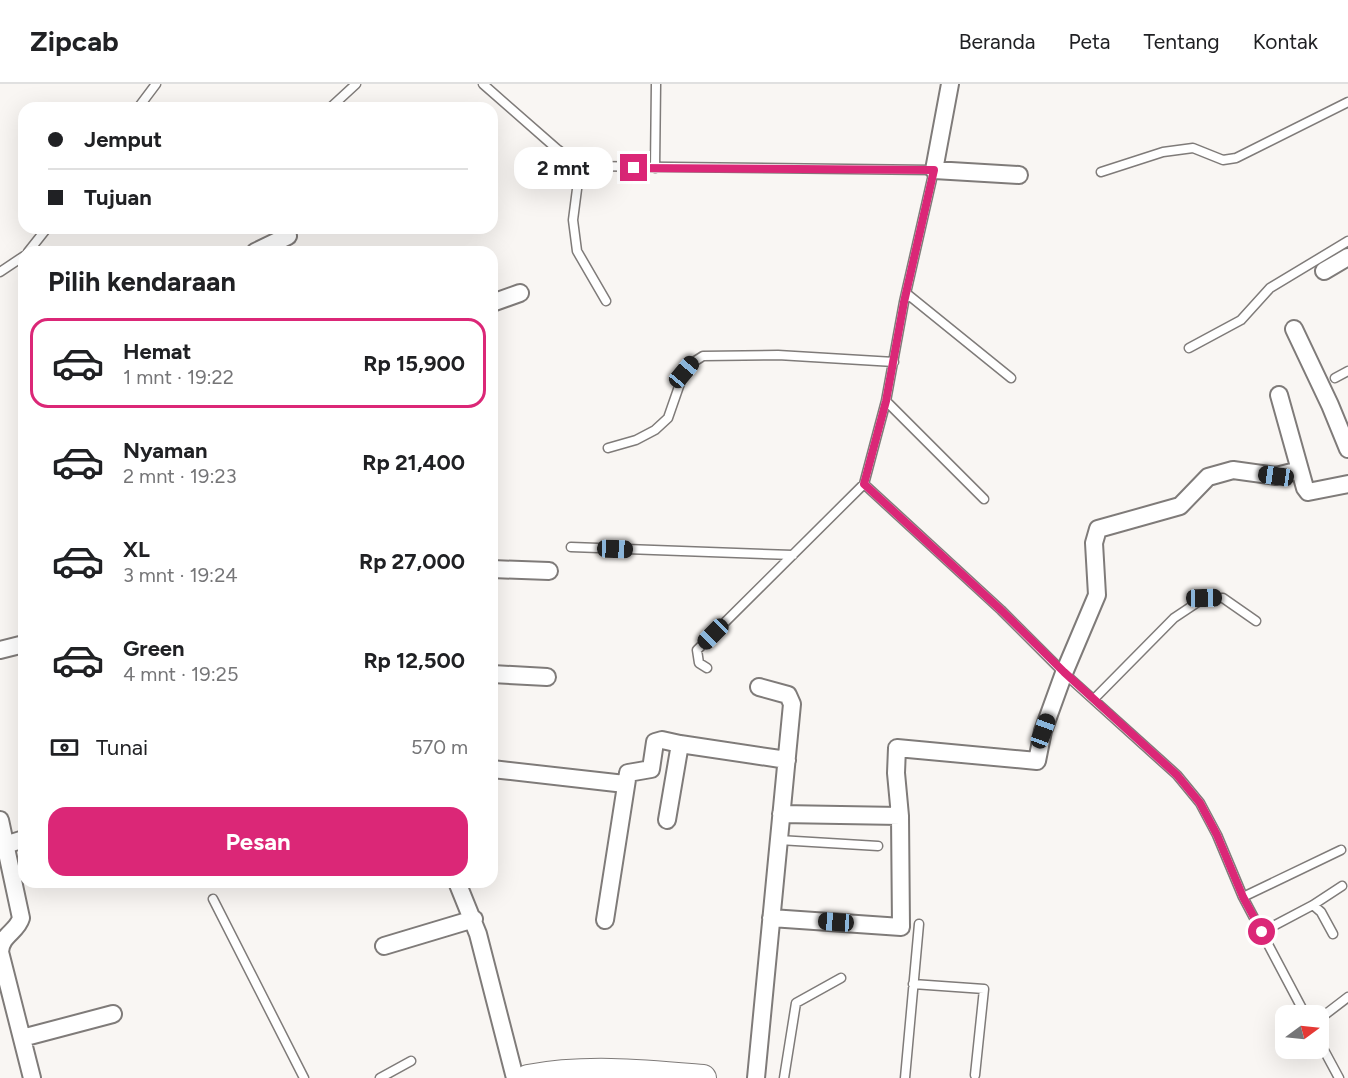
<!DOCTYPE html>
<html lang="id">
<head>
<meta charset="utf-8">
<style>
	:root { --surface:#fff; --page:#f2f2f2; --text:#202124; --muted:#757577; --line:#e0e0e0; --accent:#db2777 }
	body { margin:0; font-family:Figtree,sans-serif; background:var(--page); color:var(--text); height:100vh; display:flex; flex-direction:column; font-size:22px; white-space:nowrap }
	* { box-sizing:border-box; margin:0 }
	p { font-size:20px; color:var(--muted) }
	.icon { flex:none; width:33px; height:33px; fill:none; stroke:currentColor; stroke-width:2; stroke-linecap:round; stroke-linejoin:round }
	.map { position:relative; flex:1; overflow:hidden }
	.drawer { position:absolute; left:18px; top:162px; width:480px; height:642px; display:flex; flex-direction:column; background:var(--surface); border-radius:18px; box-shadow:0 6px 24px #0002 }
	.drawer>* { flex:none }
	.banner { position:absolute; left:18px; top:18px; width:480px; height:132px; border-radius:18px; box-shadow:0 6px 24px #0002; display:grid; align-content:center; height:132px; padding:0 30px; background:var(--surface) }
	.needle { width:39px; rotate:75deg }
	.tools { position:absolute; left:1275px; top:921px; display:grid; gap:12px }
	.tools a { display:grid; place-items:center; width:54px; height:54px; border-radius:12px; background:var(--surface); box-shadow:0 6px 24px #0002; font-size:30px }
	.end { position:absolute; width:27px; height:27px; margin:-14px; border:8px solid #db2777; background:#fff; box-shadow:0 0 0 3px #fff }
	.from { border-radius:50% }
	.bubble { position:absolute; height:42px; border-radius:18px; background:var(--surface); box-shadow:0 6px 24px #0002; font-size:20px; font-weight:700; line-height:42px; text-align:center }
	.car { position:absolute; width:18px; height:36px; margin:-18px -9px; border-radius:8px; box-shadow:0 0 4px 2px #0007; background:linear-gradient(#222 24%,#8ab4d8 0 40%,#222 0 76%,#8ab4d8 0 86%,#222 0) }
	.banner b { display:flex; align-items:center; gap:21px; height:57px; font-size:22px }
	.banner b+b { border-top:2px solid var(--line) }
	.banner i { width:15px; height:15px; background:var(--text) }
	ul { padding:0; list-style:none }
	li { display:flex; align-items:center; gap:18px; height:90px; margin:0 12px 9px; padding:0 18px; border:3px solid transparent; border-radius:18px }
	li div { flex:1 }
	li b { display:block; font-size:22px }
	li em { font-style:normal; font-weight:700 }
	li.current { border-color:var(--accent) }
	li>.icon { width:54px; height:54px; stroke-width:1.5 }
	h2 { padding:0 30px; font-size:27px; line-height:72px }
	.pay { display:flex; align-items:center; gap:15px; height:66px; padding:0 30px; font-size:22px }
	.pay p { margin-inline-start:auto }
	.primary-button { display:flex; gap:12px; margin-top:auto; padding:12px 30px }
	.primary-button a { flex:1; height:69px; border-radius:18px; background:var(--accent); color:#fff; font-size:24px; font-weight:700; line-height:69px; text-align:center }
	header { display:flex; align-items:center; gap:36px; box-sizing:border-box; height:84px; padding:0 30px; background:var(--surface); border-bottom:2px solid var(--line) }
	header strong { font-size:28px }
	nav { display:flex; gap:33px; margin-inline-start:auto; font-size:21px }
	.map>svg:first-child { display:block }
</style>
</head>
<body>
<header>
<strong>Zipcab</strong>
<nav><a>Beranda</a><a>Peta</a><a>Tentang</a><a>Kontak</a></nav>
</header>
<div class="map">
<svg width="1348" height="994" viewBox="0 0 1348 994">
	<rect width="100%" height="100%" fill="#f9f6f3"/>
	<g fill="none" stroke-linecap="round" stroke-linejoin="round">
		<g stroke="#7f7b79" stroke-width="11">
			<path id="service" d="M483,0L557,65L580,82L934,86L904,218L886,317L864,400L697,566L699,579L707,584
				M138,24L156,0
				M330,24L356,0
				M580,82L573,136L577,167L606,217
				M655,84L656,0
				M1101,88L1163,68L1193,64L1223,76L1236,74L1348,18
				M28,168L47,144
				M0,188L24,172
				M906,209L1011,294
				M1189,264L1241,236L1270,204L1348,157
				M1335,294L1348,287
				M886,317L984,415
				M608,364L636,356L655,346L668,334L684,288L692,279L703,272L778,271L894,278
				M864,400L1001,526L1064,589L1177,691L1200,719L1217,751L1243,813L1306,932
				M571,463L793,471
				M1094,615L1174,534L1204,514H1223L1256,537
				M779,756L878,762
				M1243,813L1341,766
				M213,815L304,994
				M1313,821L1321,828L1333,850
				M1262,848L1313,821L1342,802
				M913,900L984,905L975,991
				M1318,936L1348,913
				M1318,955L1339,994
				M380,994L411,977
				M784,994L796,919L841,894
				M905,994L919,840"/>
		</g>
		<g stroke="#7f7b79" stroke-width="20">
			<path id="minor" d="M950,0L934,86L1019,91
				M255,168L288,152
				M1324,187L1348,173
				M492,219L520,209
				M1294,245L1330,321L1348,365
				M1279,311L1305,404L1308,408L1348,400
				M492,485L549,487
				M0,566L24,560
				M492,590L547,593
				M492,685L625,700
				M781,730L900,732
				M0,736L21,834C17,848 1,851 0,868L32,994
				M667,736L680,660
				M5,761L24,755
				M457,798L478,850L515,994
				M771,834L901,843L900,732L896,689L897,664L1037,677L1043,647L1064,589L1097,511L1094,459L1098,445L1180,422L1208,393L1233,386L1276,392L1300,386
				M605,836L628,689L651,685L655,658L662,656L680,660L787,676
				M384,862L474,835
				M22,954L113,930
				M756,994L792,620L788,611L759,603"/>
		</g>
		<g stroke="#7f7b79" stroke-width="28">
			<path id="primary" d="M528,994C586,983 645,989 703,994"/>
		</g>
		<use href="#service" stroke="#fff" stroke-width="8"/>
		<use href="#minor" stroke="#fff" stroke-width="16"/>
		<use href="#primary" stroke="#fff" stroke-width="26"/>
	</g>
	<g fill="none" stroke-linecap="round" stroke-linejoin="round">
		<path stroke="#db2777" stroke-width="8" d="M634,84L934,86L904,218L886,317L864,400L1001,526L1064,588L1177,691L1200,719L1217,751L1243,813L1262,848"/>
	</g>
</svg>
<div class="tools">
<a><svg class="needle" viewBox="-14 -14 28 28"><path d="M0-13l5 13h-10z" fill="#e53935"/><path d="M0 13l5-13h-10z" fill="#757577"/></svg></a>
</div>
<i class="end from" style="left:1262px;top:848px"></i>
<i class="end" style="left:634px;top:84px"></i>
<div class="bubble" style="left:514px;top:63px;width:99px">2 mnt</div>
<i class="car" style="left:684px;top:288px;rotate:40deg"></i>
<i class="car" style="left:1276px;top:392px;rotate:278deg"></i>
<i class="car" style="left:615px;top:465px;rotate:92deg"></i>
<i class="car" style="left:1204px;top:514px;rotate:89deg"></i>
<i class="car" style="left:713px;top:550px;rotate:225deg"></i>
<i class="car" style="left:1043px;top:647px;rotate:20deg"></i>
<i class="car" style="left:836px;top:838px;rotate:274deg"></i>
<div class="banner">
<b><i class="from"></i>Jemput</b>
<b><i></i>Tujuan</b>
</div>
<section class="drawer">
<h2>Pilih kendaraan</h2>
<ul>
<li class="current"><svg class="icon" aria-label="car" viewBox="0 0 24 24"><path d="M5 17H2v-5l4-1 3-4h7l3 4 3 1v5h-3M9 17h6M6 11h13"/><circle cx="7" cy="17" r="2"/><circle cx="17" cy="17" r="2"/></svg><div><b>Hemat</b><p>1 mnt · 19:22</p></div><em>Rp 15,900</em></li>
<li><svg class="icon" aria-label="car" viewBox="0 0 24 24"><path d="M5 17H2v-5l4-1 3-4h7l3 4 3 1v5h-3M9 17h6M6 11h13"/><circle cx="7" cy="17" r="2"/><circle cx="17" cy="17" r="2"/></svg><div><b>Nyaman</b><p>2 mnt · 19:23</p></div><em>Rp 21,400</em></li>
<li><svg class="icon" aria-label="car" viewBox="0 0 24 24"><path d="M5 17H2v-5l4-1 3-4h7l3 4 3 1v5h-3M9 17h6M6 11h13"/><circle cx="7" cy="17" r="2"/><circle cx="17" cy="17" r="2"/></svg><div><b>XL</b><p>3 mnt · 19:24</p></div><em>Rp 27,000</em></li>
<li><svg class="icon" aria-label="car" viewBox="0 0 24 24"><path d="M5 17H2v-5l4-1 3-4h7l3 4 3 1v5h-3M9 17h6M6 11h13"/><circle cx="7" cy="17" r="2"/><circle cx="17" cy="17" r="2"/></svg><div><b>Green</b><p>4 mnt · 19:25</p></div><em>Rp 12,500</em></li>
</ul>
<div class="pay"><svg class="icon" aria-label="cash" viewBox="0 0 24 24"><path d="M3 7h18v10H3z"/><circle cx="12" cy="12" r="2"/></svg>Tunai<p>570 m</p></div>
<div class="primary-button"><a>Pesan</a></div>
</section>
</div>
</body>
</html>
